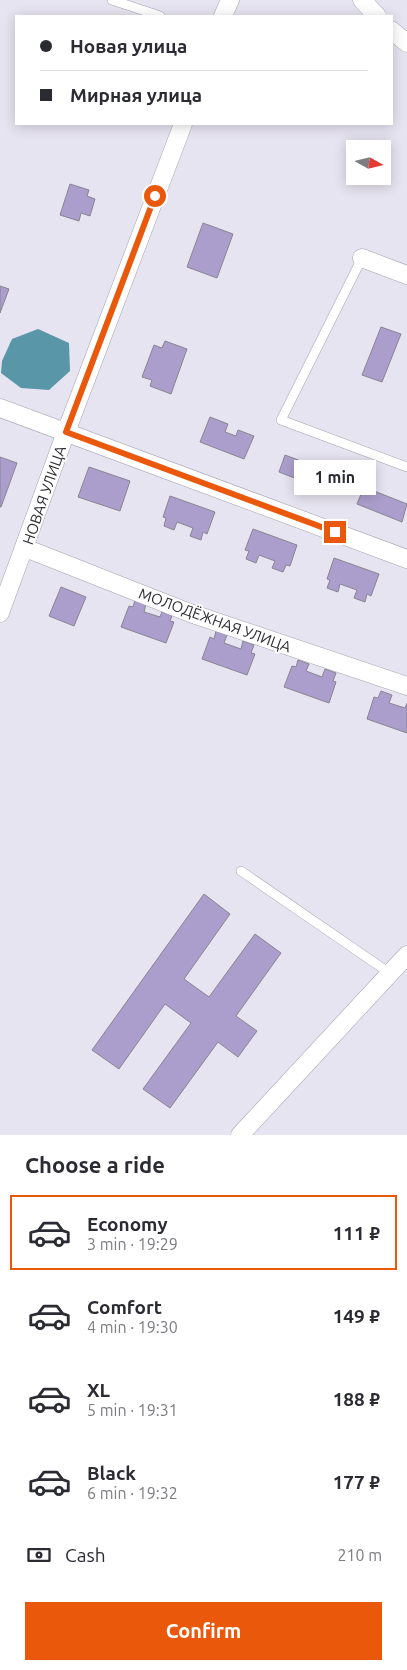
<!DOCTYPE html>
<html lang="en">
<head>
<meta charset="utf-8">
<style>
	:root { --surface:#fff; --page:#f7f7f7; --text:#2b2b33; --muted:#7c7c81; --line:#e1e1e2; --accent:#ea580c }
	body { margin:0; font-family:Ubuntu,sans-serif; background:var(--page); color:var(--text); height:100vh; display:flex; flex-direction:column; font-size:19px; white-space:nowrap }
	* { box-sizing:border-box; margin:0 }
	p { font-size:16px; color:var(--muted) }
	.icon { flex:none; width:28px; height:28px; fill:none; stroke:currentColor; stroke-width:2; stroke-linecap:round; stroke-linejoin:round }
	.map { position:relative; height:1135px; overflow:hidden }
	.details { display:flex; flex-direction:column; background:var(--surface); flex:1 }
	.details>* { flex:none }
	.banner { position:absolute; left:15px; top:15px; width:378px; height:110px; border-radius:0px; box-shadow:0 2px 12px #0003; display:grid; align-content:center; height:110px; padding:0 25px; background:var(--surface) }
	.needle { width:32px; rotate:98deg }
	.fabs { position:absolute; left:346px; top:140px; display:grid; gap:10px }
	.fabs a { display:grid; place-items:center; width:45px; height:45px; border-radius:0px; background:var(--surface); box-shadow:0 2px 12px #0003; font-size:25px }
	.end { position:absolute; width:22px; height:22px; margin:-11px; border:6px solid #ea580c; background:#fff; box-shadow:0 0 0 2px #fff }
	.from { border-radius:50% }
	.bubble { position:absolute; height:35px; border-radius:0px; background:var(--surface); box-shadow:0 2px 12px #0003; font-size:16px; font-weight:700; line-height:35px; text-align:center }
	.banner b { display:flex; align-items:center; gap:18px; height:48px; font-size:19px }
	.banner b+b { border-top:1px solid var(--line) }
	.banner i { width:12px; height:12px; background:var(--text) }
	ul { padding:0; list-style:none }
	li { display:flex; align-items:center; gap:15px; height:75px; margin:0 10px 8px; padding:0 15px; border:2px solid transparent; border-radius:0px }
	li div { flex:1 }
	li b { display:block; font-size:19px }
	li em { font-style:normal; font-weight:700 }
	li.on { border-color:var(--accent) }
	li>.icon { width:45px; height:45px; stroke-width:1.5 }
	h2 { padding:0 25px; font-size:22px; line-height:60px }
	.pay { display:flex; align-items:center; gap:12px; height:55px; padding:0 25px; font-size:19px }
	.pay p { margin-inline-start:auto }
	.button { display:flex; gap:10px; margin-top:auto; padding:10px 25px }
	.button a { flex:1; height:58px; border-radius:0px; background:var(--accent); color:#fff; font-size:20px; font-weight:700; line-height:58px; text-align:center }
	.map>svg:first-child { display:block }
</style>
</head>
<body>
<div class="map">
<svg width="407" height="1135" viewBox="0 0 407 1135">
	<rect width="100%" height="100%" fill="#e7e4f1"/>
	<path fill="#5996a8" d="M38,329L69,343L70,371L49,390L21,388L1,373L2,361L12,339Z"/>
	<path fill="#ac9ecc" stroke="#888491" d="M70,184L89,190L87,196L95,199L90,216L81,213L79,221L60,215Z
		M203,223L233,234L217,278L187,267Z
		M0,286L9,289L0,313Z
		M381,327L401,334L382,382L362,375Z
		M165,341L187,349L171,394L150,386L152,380L142,377L154,345L162,348Z
		M210,417L228,424L225,432L236,436L238,430L254,436L244,459L200,442Z
		M285,455L330,472L323,489L279,472Z
		M0,457L17,463L1,507H0Z
		M89,467L130,481L120,511L78,497Z
		M364,487L407,504L402,522L357,504Z
		M170,496L215,512L207,534L203,532L201,540L190,536L193,528L177,522L174,530L164,526L166,518L163,517Z
		M253,529L297,545L290,566L286,565L283,572L272,568L275,561L259,555L256,563L246,559L249,551L245,550Z
		M334,558L379,574L371,596L367,594L365,602L354,598L357,590L340,584L338,592L327,588L330,580L327,579Z
		M61,587L86,597L74,626L49,616Z
		M135,600L146,604L144,612L160,617L163,609L173,613L170,621L174,622L166,643L121,627L129,606L133,607Z
		M216,631L227,635L224,643L241,649L243,641L254,645L251,653L255,654L247,675L202,659L210,637L214,639Z
		M298,660L309,664L306,671L322,677L325,669L336,673L333,681L336,682L329,703L284,687L292,666L296,667Z
		M381,691L392,695L389,703L405,708L407,703V733L367,719L374,697L378,698Z
		M204,894L230,914L184,979L209,997L255,934L281,953L236,1016L257,1031L238,1057L218,1042L170,1108L143,1089L191,1023L165,1004L119,1069L92,1050Z"/>
	<g fill="none" stroke-linecap="round" stroke-linejoin="round">
		<g stroke="#a5a2af" stroke-width="10">
			<path id="service" d="M112,0L160,16
				M362,258L281,420L407,467
				M241,871L391,974"/>
		</g>
		<g stroke="#a5a2af" stroke-width="19">
			<path id="minor" d="M362,0L377,16
				M223,16L230,0
				M391,30L407,43
				M362,258L407,275
				M0,408L407,559
				M25,548L190,613L407,686
				M0,613L66,432L183,124
				M240,1135L407,955"/>
		</g>
		<use href="#service" stroke="#fff" stroke-width="9"/>
		<use href="#minor" stroke="#fff" stroke-width="18"/>
	</g>
	<g fill="none" stroke-linecap="round" stroke-linejoin="round">
		<path stroke="#ea580c" stroke-width="6" d="M155,196L66,432L335,532"/>
	</g>
	<g text-anchor="middle" dominant-baseline="central" stroke-width="4" stroke-linejoin="round" paint-order="stroke">
		<g font-size="15" fill="#2e2c32" stroke="#fff">
			<text transform="translate(44 495) rotate(-71)">НОВАЯ УЛИЦА</text>
			<text transform="translate(215 620) rotate(20)">МОЛОДЁЖНАЯ УЛИЦА</text>
		</g>
	</g>
</svg>
<div class="fabs">
<a><svg class="needle" viewBox="-14 -14 28 28"><path d="M0-13l5 13h-10z" fill="#e53935"/><path d="M0 13l5-13h-10z" fill="#7c7c81"/></svg></a>
</div>
<i class="end from" style="left:155px;top:196px"></i>
<i class="end" style="left:335px;top:532px"></i>
<div class="bubble" style="left:294px;top:460px;width:82px">1 min</div>
<div class="banner">
<b><i class="from"></i>Новая улица</b>
<b><i></i>Мирная улица</b>
</div>
</div>
<section class="details">
<h2>Choose a ride</h2>
<ul>
<li class="on"><svg class="icon" aria-label="car" viewBox="0 0 24 24"><path d="M5 17H2v-5l4-1 3-4h7l3 4 3 1v5h-3M9 17h6M6 11h13"/><circle cx="7" cy="17" r="2"/><circle cx="17" cy="17" r="2"/></svg><div><b>Economy</b><p>3 min · 19:29</p></div><em>111 ₽</em></li>
<li><svg class="icon" aria-label="car" viewBox="0 0 24 24"><path d="M5 17H2v-5l4-1 3-4h7l3 4 3 1v5h-3M9 17h6M6 11h13"/><circle cx="7" cy="17" r="2"/><circle cx="17" cy="17" r="2"/></svg><div><b>Comfort</b><p>4 min · 19:30</p></div><em>149 ₽</em></li>
<li><svg class="icon" aria-label="car" viewBox="0 0 24 24"><path d="M5 17H2v-5l4-1 3-4h7l3 4 3 1v5h-3M9 17h6M6 11h13"/><circle cx="7" cy="17" r="2"/><circle cx="17" cy="17" r="2"/></svg><div><b>XL</b><p>5 min · 19:31</p></div><em>188 ₽</em></li>
<li><svg class="icon" aria-label="car" viewBox="0 0 24 24"><path d="M5 17H2v-5l4-1 3-4h7l3 4 3 1v5h-3M9 17h6M6 11h13"/><circle cx="7" cy="17" r="2"/><circle cx="17" cy="17" r="2"/></svg><div><b>Black</b><p>6 min · 19:32</p></div><em>177 ₽</em></li>
</ul>
<div class="pay"><svg class="icon" aria-label="cash" viewBox="0 0 24 24"><path d="M3 7h18v10H3z"/><circle cx="12" cy="12" r="2"/></svg>Cash<p>210 m</p></div>
<div class="button"><a>Confirm</a></div>
</section>
</body>
</html>
